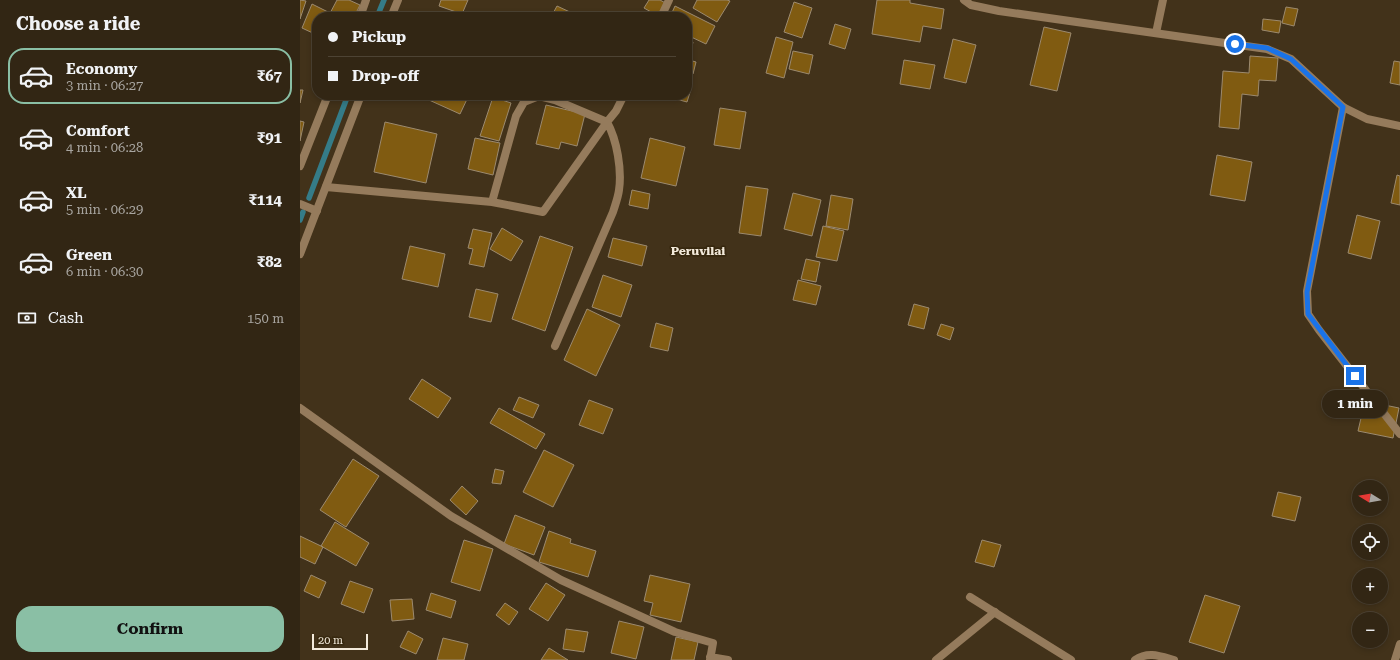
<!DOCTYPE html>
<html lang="en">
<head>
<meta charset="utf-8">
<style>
	:root { --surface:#322614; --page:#3d3222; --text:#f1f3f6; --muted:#a8a5a0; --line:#4d4334; --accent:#8abfa5 }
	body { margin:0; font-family:"Roboto Serif",serif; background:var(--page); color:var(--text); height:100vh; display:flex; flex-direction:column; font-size:15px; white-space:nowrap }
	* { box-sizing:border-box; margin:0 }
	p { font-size:13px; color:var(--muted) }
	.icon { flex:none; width:22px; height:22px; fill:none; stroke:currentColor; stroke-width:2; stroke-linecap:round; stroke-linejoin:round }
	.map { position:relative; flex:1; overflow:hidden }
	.side { display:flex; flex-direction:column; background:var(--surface); width:300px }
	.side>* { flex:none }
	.hud { position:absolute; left:12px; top:12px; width:380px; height:88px; border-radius:16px; box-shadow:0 2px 6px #0003,0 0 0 1px var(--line); display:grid; align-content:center; height:88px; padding:0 16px; background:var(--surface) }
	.needle { width:26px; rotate:281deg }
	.buttons { position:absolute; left:1052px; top:480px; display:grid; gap:8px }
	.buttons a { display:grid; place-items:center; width:36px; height:36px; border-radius:50%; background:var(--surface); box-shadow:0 2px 6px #0003,0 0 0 1px var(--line); font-size:20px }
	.scale { position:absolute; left:12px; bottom:10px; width:56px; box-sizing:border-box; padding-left:4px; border:2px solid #f3eadb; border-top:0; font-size:11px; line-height:14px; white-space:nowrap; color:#f3eadb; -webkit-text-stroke:3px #37280f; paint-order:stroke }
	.end { position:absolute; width:18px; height:18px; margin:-9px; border:5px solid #1a73e8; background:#fff; box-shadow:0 0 0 2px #fff }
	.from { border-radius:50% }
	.bubble { position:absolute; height:28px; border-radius:14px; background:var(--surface); box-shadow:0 2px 6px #0003,0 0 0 1px var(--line); font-size:13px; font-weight:700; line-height:28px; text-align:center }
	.hud b { display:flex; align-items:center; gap:14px; height:38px; font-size:15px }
	.hud b+b { border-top:1px solid var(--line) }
	.hud i { width:10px; height:10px; background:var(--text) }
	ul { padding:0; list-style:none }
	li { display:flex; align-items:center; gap:12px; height:56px; margin:0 8px 6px; padding:0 8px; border:2px solid transparent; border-radius:16px }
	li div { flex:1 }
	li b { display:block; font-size:15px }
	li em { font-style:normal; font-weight:700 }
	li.active { border-color:var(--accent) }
	li>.icon { width:36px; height:36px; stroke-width:1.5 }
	h2 { padding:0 16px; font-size:18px; line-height:48px }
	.pay { display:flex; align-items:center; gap:10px; height:44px; padding:0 16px; font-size:15px }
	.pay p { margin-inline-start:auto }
	.primary-button { display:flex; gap:8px; margin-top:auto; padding:8px 16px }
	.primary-button a { flex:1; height:46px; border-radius:16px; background:var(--accent); color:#111; font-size:16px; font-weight:700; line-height:46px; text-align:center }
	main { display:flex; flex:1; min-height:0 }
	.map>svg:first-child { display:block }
</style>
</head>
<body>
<main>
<section class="side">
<h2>Choose a ride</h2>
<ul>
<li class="active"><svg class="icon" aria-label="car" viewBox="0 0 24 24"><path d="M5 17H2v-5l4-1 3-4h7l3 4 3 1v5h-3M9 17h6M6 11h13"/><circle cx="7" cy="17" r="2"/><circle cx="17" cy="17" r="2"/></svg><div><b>Economy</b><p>3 min · 06:27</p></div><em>₹67</em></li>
<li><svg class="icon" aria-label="car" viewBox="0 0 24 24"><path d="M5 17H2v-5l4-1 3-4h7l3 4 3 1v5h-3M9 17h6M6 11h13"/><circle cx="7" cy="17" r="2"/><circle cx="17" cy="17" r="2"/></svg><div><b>Comfort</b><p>4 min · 06:28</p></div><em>₹91</em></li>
<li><svg class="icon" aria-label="car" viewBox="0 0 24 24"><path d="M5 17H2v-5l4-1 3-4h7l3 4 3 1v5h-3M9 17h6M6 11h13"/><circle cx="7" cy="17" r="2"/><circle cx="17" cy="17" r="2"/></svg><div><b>XL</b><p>5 min · 06:29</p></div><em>₹114</em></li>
<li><svg class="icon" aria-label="car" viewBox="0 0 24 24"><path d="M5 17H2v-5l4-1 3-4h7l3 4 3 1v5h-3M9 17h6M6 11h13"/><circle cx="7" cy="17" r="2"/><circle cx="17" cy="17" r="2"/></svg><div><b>Green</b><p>6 min · 06:30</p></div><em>₹82</em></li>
</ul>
<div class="pay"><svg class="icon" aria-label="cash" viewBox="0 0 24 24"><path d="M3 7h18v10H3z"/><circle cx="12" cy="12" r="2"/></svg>Cash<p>150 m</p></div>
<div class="primary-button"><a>Confirm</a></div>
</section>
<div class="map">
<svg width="1100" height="660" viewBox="0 0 1100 660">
	<rect width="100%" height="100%" fill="#42321a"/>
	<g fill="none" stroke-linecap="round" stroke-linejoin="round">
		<path stroke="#357c88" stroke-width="5.5" d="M77,17L84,0
			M9,198L48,95
			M0,220L3,212"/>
	</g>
	<path fill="#805b11" stroke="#9c8a6f" d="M0,0L6,1L0,19Z
		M37,0H49L60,5L54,17H28Z
		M141,0H168L162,14L139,6Z
		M349,0H360L369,5L360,17L344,8Z
		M397,0H427L430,1L417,22L393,8Z
		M577,0H610V3L644,9L641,29L623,26L620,42L572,34Z
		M494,2L512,8L502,38L484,32Z
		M12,4L28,12L26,17H17V35L2,28Z
		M257,6L272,13L270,17H251Z
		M375,6L415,26L406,44L387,35V17H370Z
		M986,7L998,9L994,26L982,23Z
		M963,19L981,21L979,33L962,30Z
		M535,24L551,29L545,49L529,44Z
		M744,27L771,33L757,91L730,85Z
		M476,37L493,42L484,78L466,73Z
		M653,39L676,45L666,83L644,78Z
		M387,40L393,42L389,60L396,62L393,74L387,73Z
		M493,51L513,55L509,74L489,69Z
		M950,56L978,58L976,81L959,80L958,96L942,94L939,129L919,127L923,71L949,73Z
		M604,60L635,65L630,89L600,84Z
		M1094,61L1100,62V85L1090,83Z
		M387,88L391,89L387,102L361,95H387Z
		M0,90H3L0,103Z
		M118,95H169L160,114Z
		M193,97L211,103L199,141L180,136Z
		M246,105L285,114L277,146L261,142L259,149L236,144Z
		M420,108L446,112L440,149L414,145Z
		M0,121L4,122L0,141Z
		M85,122L137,134L126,183L74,172Z
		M175,138L200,143L193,175L168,169Z
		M350,138L385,147L376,186L341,178Z
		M917,155L952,162L945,201L910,195Z
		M1097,175L1100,176V205L1091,203Z
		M446,186L468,189L461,236L439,233Z
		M332,190L350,194L348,209L329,205Z
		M493,193L521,200L512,236L484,229Z
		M531,195L553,199L548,230L526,226Z
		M1057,215L1080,221L1071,259L1048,253Z
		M523,226L544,231L537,261L516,257Z
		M202,228L223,241L211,261L190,249Z
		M173,229L192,233L184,267L169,264L173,249L168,248Z
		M240,236L273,247L245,331L212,319Z
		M313,238L347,246L342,266L308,257Z
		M110,246L145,254L138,287L102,279Z
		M506,259L520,262L516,282L501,279Z
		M303,275L332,285L321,317L292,307Z
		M498,280L521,286L516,305L493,300Z
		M176,289L198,294L191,322L169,317Z
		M614,304L629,308L624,329L608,325Z
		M287,309L320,325L296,376L264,360Z
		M356,323L373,328L368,351L350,347Z
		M641,324L654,328L650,340L637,335Z
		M122,379L151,398L138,418L109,399Z
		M219,397L239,405L233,418L213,410Z
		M289,400L313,409L303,434L279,425Z
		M1065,401L1099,408L1093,438L1058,431Z
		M199,408L245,434L236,449L190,423Z
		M244,450L274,465L253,507L223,492Z
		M53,459L79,476L46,527L20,510Z
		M195,469L204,471L201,484L192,483Z
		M162,486L178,501L166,515L150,500Z
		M978,492L1001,497L995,521L972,516Z
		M215,515L245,527L234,555L204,544Z
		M35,522L69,543L56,566L21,546Z
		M249,531L271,539L270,543L296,551L288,577L239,562Z
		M0,536L23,547L15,564L0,557Z
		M164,540L193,549L180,591L151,582Z
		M682,540L701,545L694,567L675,562Z
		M11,575L26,582L19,598L4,591Z
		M350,575L390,584L381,622L350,615L353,603L344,601Z
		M50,581L73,589L64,613L41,604Z
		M246,583L265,595L248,621L229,609Z
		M131,593L156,601L151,618L126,610Z
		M905,595L940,606L924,653L889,642Z
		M112,599L114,619L92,621L90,600Z
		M205,603L218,612L209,625L196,615Z
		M319,621L344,627L336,659L311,653Z
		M266,629L288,632L284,652L263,649Z
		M108,631L123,639L116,654L100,647Z
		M376,637L398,642L394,660H371Z
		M143,638L168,644L164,660H137Z
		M249,648L268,660H241Z"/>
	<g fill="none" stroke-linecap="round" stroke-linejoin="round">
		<path stroke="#957b5c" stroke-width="8" d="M670,597L771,660"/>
		<path stroke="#957b5c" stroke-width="8" d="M60,17L66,0
			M361,17L369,0
			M856,33L863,0
			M1043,107L1007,291L1008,314L1019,330L1100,434
			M0,166L28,95
			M26,187L192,202L216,116L224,102L239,96L255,100L307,122L243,212L192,202
			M0,204L17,211
			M255,346L313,212C315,205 318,198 319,190C322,170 317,140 307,122L316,111L324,95
			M0,408L151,516L261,580L375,632L413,643L410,660
			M410,657L428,660
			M636,660L695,612
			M835,660C848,651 860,656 874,660
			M1095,660L1100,644"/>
		<path stroke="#957b5c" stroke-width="8" d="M664,0L671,5L699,11L967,49L991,59L1043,107L1067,119L1100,126
			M91,17L98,0
			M0,254L61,95"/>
	</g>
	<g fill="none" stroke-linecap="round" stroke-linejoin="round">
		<path stroke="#1a73e8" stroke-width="5" d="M935,44L967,48L991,59L1043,107L1007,292L1008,314L1055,376"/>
	</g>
	<g text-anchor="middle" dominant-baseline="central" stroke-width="3.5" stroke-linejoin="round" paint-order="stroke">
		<g font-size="12" font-weight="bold" fill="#f3eadb" stroke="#37280f">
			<text x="398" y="251">Peruvilai</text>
		</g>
	</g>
</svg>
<div class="buttons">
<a><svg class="needle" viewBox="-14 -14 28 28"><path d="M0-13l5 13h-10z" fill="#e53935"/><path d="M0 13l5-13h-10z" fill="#a8a5a0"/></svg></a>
<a><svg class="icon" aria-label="locate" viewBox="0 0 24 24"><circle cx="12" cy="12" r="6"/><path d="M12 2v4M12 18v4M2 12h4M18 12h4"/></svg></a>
<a>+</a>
<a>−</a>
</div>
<div class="scale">20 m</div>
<i class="end from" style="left:935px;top:44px"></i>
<i class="end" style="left:1055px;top:376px"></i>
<div class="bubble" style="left:1022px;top:390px;width:66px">1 min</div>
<div class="hud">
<b><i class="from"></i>Pickup</b>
<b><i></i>Drop-off</b>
</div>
</div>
</main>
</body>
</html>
